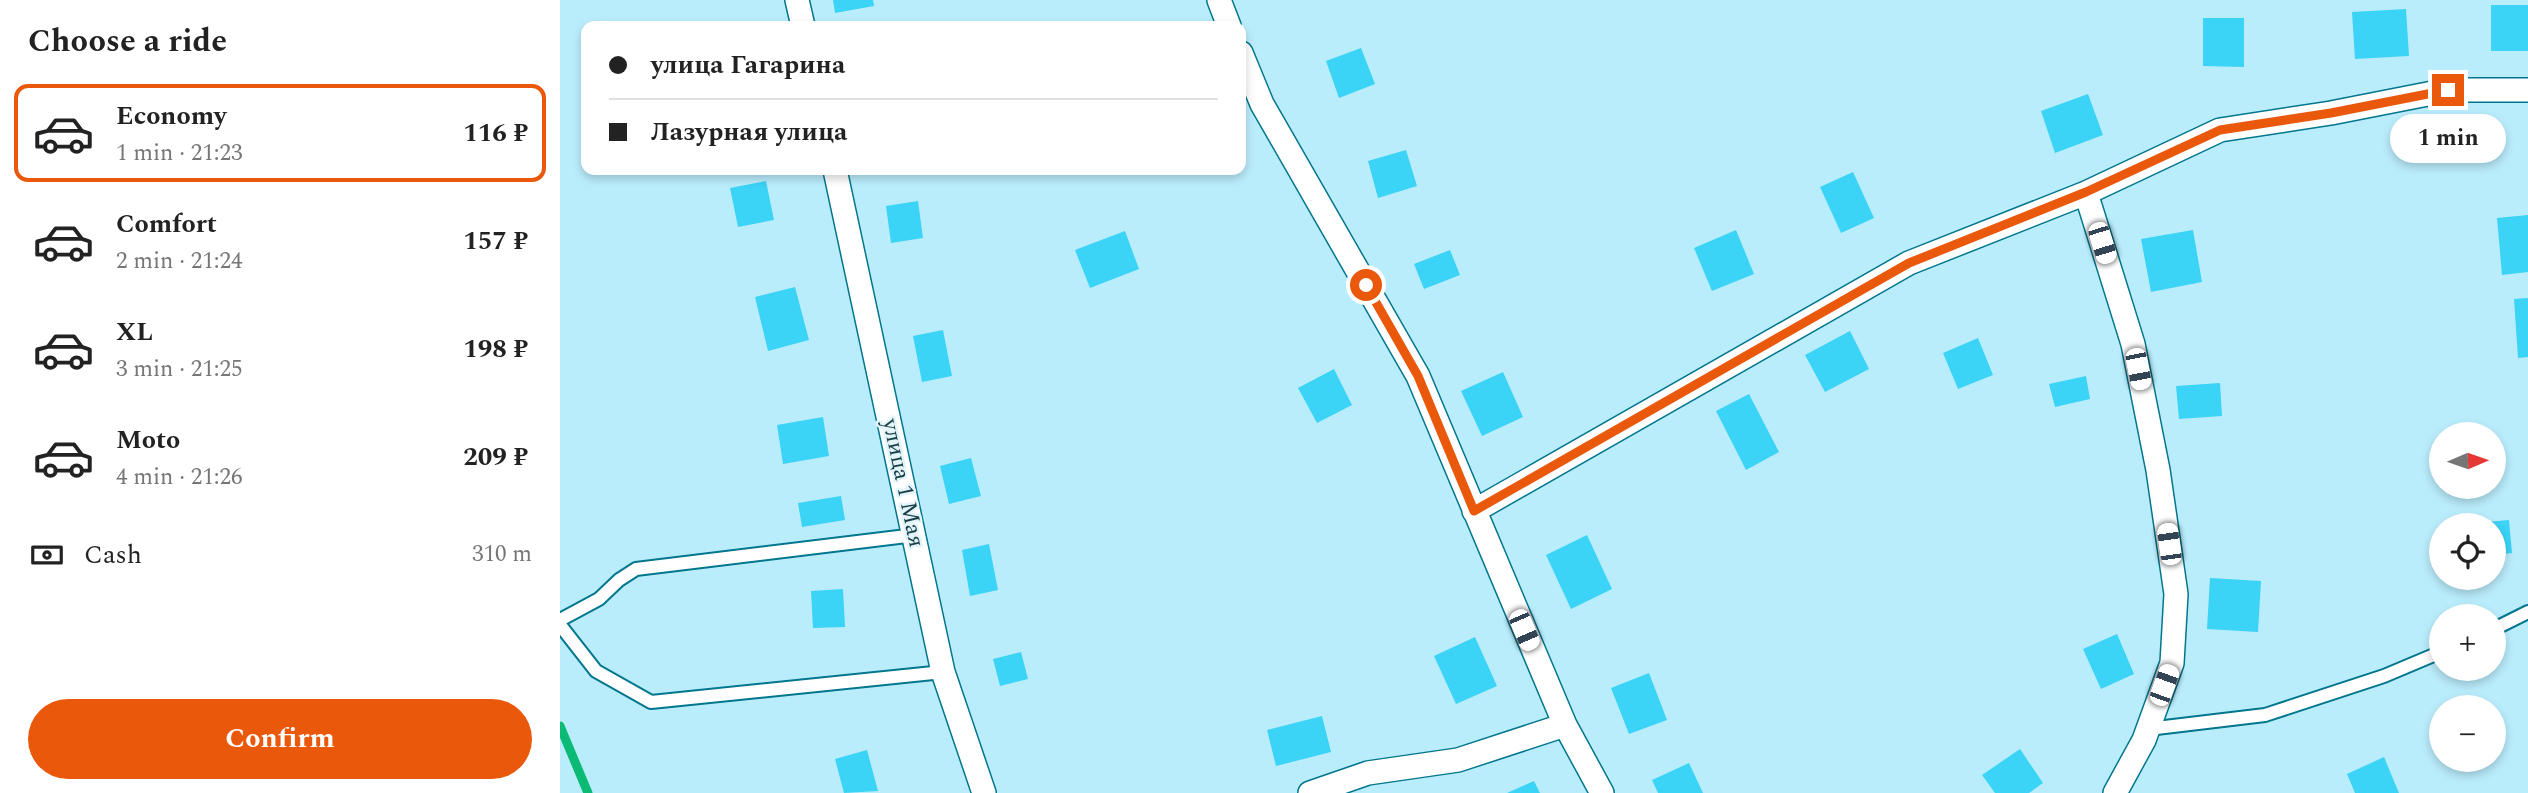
<!DOCTYPE html>
<html lang="en">
<head>
<meta charset="utf-8">
<style>
	:root { --surface:#fff; --page:#f6f6f6; --text:#222; --muted:#767676; --line:#e0e0e0; --accent:#ea580c }
	body { margin:0; font-family:Spectral,serif; background:var(--page); color:var(--text); height:100vh; display:flex; flex-direction:column; font-size:26px; white-space:nowrap }
	* { box-sizing:border-box; margin:0 }
	p { font-size:23px; color:var(--muted) }
	.icon { flex:none; width:38px; height:38px; fill:none; stroke:currentColor; stroke-width:2; stroke-linecap:round; stroke-linejoin:round }
	.map { position:relative; flex:1; overflow:hidden }
	.drawer { display:flex; flex-direction:column; background:var(--surface); width:560px }
	.drawer>* { flex:none }
	.hud { position:absolute; left:21px; top:21px; width:665px; height:154px; border-radius:14px; box-shadow:0 4px 10px #0003; display:grid; align-content:center; height:154px; padding:0 28px; background:var(--surface) }
	.needle { width:46px; rotate:88deg }
	.controls { position:absolute; left:1869px; top:422px; display:grid; gap:14px }
	.controls a { display:grid; place-items:center; width:77px; height:77px; border-radius:50%; background:var(--surface); box-shadow:0 4px 10px #0003; font-size:35px }
	.end { position:absolute; width:32px; height:32px; margin:-16px; border:9px solid #ea580c; background:#fff; box-shadow:0 0 0 4px #fff }
	.from { border-radius:50% }
	.bubble { position:absolute; height:49px; border-radius:24px; background:var(--surface); box-shadow:0 4px 10px #0003; font-size:23px; font-weight:700; line-height:49px; text-align:center }
	.car { position:absolute; width:21px; height:42px; margin:-21px -10px; border-radius:9px; box-shadow:0 0 5px 2px #0007; background:linear-gradient(#fff 24%,#345 0 40%,#fff 0 76%,#345 0 86%,#fff 0) }
	.hud b { display:flex; align-items:center; gap:24px; height:66px; font-size:26px }
	.hud b+b { border-top:2px solid var(--line) }
	.hud i { width:18px; height:18px; background:var(--text) }
	ul { padding:0; list-style:none }
	li { display:flex; align-items:center; gap:21px; height:98px; margin:0 14px 10px; padding:0 14px; border:4px solid transparent; border-radius:14px }
	li div { flex:1 }
	li b { display:block; font-size:26px }
	li em { font-style:normal; font-weight:700 }
	li.active { border-color:var(--accent) }
	li>.icon { width:63px; height:63px; stroke-width:1.5 }
	h2 { padding:0 28px; font-size:32px; line-height:84px }
	.pay { display:flex; align-items:center; gap:18px; height:77px; padding:0 28px; font-size:26px }
	.pay p { margin-inline-start:auto }
	.primary-button { display:flex; gap:14px; margin-top:auto; padding:14px 28px }
	.primary-button a { flex:1; height:80px; border-radius:42px; background:var(--accent); color:#fff; font-size:28px; font-weight:700; line-height:80px; text-align:center }
	main { display:flex; flex:1; min-height:0 }
	.map>svg:first-child { display:block }
</style>
</head>
<body>
<main>
<section class="drawer">
<h2>Choose a ride</h2>
<ul>
<li class="active"><svg class="icon" aria-label="car" viewBox="0 0 24 24"><path d="M5 17H2v-5l4-1 3-4h7l3 4 3 1v5h-3M9 17h6M6 11h13"/><circle cx="7" cy="17" r="2"/><circle cx="17" cy="17" r="2"/></svg><div><b>Economy</b><p>1 min · 21:23</p></div><em>116 ₽</em></li>
<li><svg class="icon" aria-label="car" viewBox="0 0 24 24"><path d="M5 17H2v-5l4-1 3-4h7l3 4 3 1v5h-3M9 17h6M6 11h13"/><circle cx="7" cy="17" r="2"/><circle cx="17" cy="17" r="2"/></svg><div><b>Comfort</b><p>2 min · 21:24</p></div><em>157 ₽</em></li>
<li><svg class="icon" aria-label="car" viewBox="0 0 24 24"><path d="M5 17H2v-5l4-1 3-4h7l3 4 3 1v5h-3M9 17h6M6 11h13"/><circle cx="7" cy="17" r="2"/><circle cx="17" cy="17" r="2"/></svg><div><b>XL</b><p>3 min · 21:25</p></div><em>198 ₽</em></li>
<li><svg class="icon" aria-label="car" viewBox="0 0 24 24"><path d="M5 17H2v-5l4-1 3-4h7l3 4 3 1v5h-3M9 17h6M6 11h13"/><circle cx="7" cy="17" r="2"/><circle cx="17" cy="17" r="2"/></svg><div><b>Moto</b><p>4 min · 21:26</p></div><em>209 ₽</em></li>
</ul>
<div class="pay"><svg class="icon" aria-label="cash" viewBox="0 0 24 24"><path d="M3 7h18v10H3z"/><circle cx="12" cy="12" r="2"/></svg>Cash<p>310 m</p></div>
<div class="primary-button"><a>Confirm</a></div>
</section>
<div class="map">
<svg width="1968" height="793" viewBox="0 0 1968 793">
	<rect width="100%" height="100%" fill="#baedfc"/>
	<g fill="none" stroke-linecap="round" stroke-linejoin="round">
		<path stroke="#0bbb75" stroke-width="9" d="M0,726L28,793"/>
	</g>
	<path fill="#3bd3f6" d="M273,0H313L314,6L275,13Z
		M1931,5H1968V51H1931Z
		M1846,9L1849,56L1795,59L1792,12Z
		M1643,18H1684V67L1643,66Z
		M801,48L815,84L779,98L766,61Z
		M1528,94L1543,135L1495,153L1481,111Z
		M846,150L857,186L818,198L808,161Z
		M1293,172L1314,218L1281,233L1260,187Z
		M206,181L214,220L178,227L170,188Z
		M358,201L363,238L331,243L326,206Z
		M1968,215V272L1942,275L1937,218Z
		M1176,230L1194,274L1152,291L1134,248Z
		M1633,230L1642,282L1591,292L1581,239Z
		M565,231L579,269L530,288L515,250Z
		M890,250L900,275L864,289L854,264Z
		M235,287L249,340L208,351L195,297Z
		M1968,298V357L1958,358L1954,299Z
		M383,330L392,376L362,382L353,336Z
		M1290,331L1309,369L1265,392L1245,355Z
		M1418,338L1433,375L1398,389L1383,353Z
		M774,369L792,405L757,423L738,388Z
		M943,372L963,417L922,436L901,391Z
		M1526,376L1530,399L1495,407L1489,384Z
		M1660,383L1662,416L1619,419L1616,386Z
		M1189,394L1219,452L1186,470L1156,411Z
		M263,417L269,456L223,464L217,425Z
		M411,458L421,496L389,504L380,466Z
		M281,496L285,520L242,527L238,503Z
		M1949,520L1952,553L1934,555V525H1915V523Z
		M1027,535L1052,589L1011,609L986,555Z
		M429,544L438,590L410,596L402,550Z
		M1650,578L1701,581L1698,632L1647,629Z
		M283,589L285,627L253,628L251,591Z
		M1557,634L1574,674L1541,689L1523,649Z
		M915,637L937,686L896,704L874,656Z
		M461,652L468,679L440,686L433,659Z
		M1089,673L1107,720L1069,734L1051,688Z
		M762,716L771,752L716,766L707,730Z
		M1460,749L1483,783L1469,793H1435L1422,775Z
		M307,750L318,791L284,793L275,759Z
		M1824,757L1839,793H1795L1787,774Z
		M1129,763L1143,793H1098L1092,780Z
		M974,781L980,793H947Z"/>
	<g fill="none" stroke-linecap="round" stroke-linejoin="round">
		<g stroke="#01768d" stroke-width="16">
			<path id="lane" d="M0,620L39,599L59,580L76,569L355,535
				M0,625L36,671L91,702L383,672
				M1934,629L1968,612
				M1588,729L1705,715L1824,676L1881,652"/>
		</g>
		<g stroke="#01768d" stroke-width="26">
			<path id="street" d="M237,0L243,26
				M659,0L669,26
				M681,53L702,104L858,376L1005,725L1042,793
				M275,170L383,672L424,793
				M1526,193L1573,344L1598,470L1616,594L1612,663L1584,740L1555,793
				M914,511L1349,263L1526,193L1660,130L1771,113L1888,90H1968
				M750,793L808,773L898,760L1005,725"/>
		</g>
		<use href="#lane" stroke="#fff" stroke-width="12"/>
		<use href="#street" stroke="#fff" stroke-width="23"/>
	</g>
	<g fill="none" stroke-linecap="round" stroke-linejoin="round">
		<path stroke="#ea580c" stroke-width="9" d="M806,285L858,376L914,511L1349,263L1526,192L1660,130L1771,113L1888,90"/>
	</g>
	<g text-anchor="middle" dominant-baseline="central" stroke-width="5" stroke-linejoin="round" paint-order="stroke">
		<g font-size="23" fill="#173e48" stroke="#e3f4f9">
			<text transform="translate(343 483) rotate(78)">улица 1 Мая</text>
		</g>
	</g>
</svg>
<div class="controls">
<a><svg class="needle" viewBox="-14 -14 28 28"><path d="M0-13l5 13h-10z" fill="#e53935"/><path d="M0 13l5-13h-10z" fill="#767676"/></svg></a>
<a><svg class="icon" aria-label="locate" viewBox="0 0 24 24"><circle cx="12" cy="12" r="6"/><path d="M12 2v4M12 18v4M2 12h4M18 12h4"/></svg></a>
<a>+</a>
<a>−</a>
</div>
<i class="end from" style="left:806px;top:285px"></i>
<i class="end" style="left:1888px;top:90px"></i>
<div class="bubble" style="left:1830px;top:114px;width:116px">1 min</div>
<i class="car" style="left:1542px;top:243px;rotate:163deg"></i>
<i class="car" style="left:1578px;top:369px;rotate:169deg"></i>
<i class="car" style="left:1609px;top:544px;rotate:352deg"></i>
<i class="car" style="left:964px;top:630px;rotate:157deg"></i>
<i class="car" style="left:1604px;top:685px;rotate:20deg"></i>
<div class="hud">
<b><i class="from"></i>улица Гагарина</b>
<b><i></i>Лазурная улица</b>
</div>
</div>
</main>
</body>
</html>
